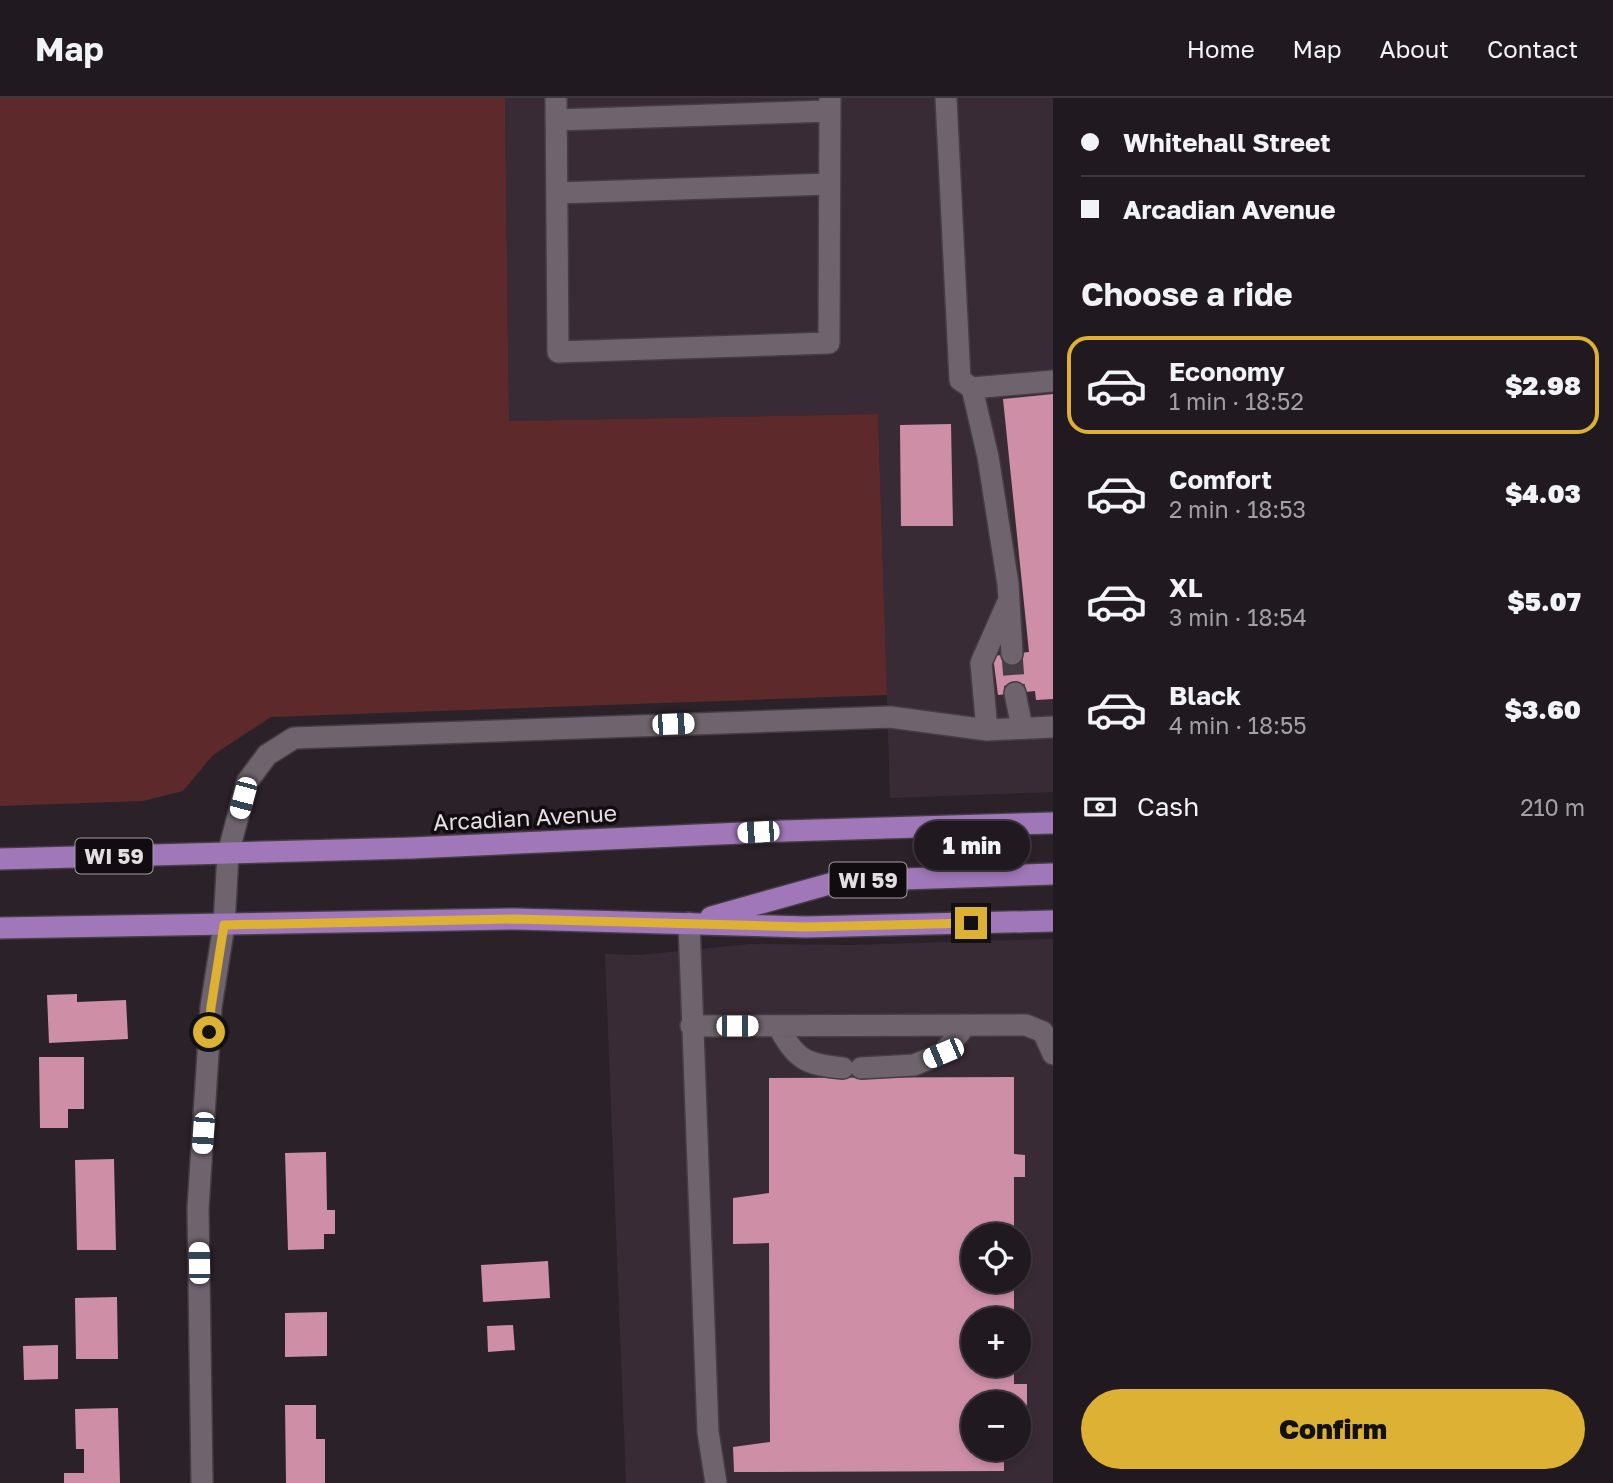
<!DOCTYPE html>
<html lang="en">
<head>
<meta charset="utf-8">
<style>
	:root { --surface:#20191f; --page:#282228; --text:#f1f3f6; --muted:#a2a0a4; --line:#3d383d; --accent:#ddb133 }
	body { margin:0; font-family:"Golos Text",sans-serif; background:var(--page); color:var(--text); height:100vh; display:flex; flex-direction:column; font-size:26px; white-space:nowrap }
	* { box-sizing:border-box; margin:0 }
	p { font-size:23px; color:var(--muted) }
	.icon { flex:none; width:38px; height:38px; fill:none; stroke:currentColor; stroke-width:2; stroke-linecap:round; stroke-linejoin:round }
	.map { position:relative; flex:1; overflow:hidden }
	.details { display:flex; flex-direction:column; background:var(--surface); width:560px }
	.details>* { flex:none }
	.hud { display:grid; align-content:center; height:154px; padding:0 28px; background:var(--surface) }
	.controls { position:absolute; left:961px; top:1125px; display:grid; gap:14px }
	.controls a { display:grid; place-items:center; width:70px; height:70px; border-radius:50%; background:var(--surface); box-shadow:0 4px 10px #0003,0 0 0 2px var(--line); font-size:35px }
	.end { position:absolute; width:32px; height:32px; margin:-16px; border:9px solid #ddb133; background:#111; box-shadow:0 0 0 4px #111 }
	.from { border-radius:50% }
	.bubble { position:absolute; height:49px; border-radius:24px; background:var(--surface); box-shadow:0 4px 10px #0003,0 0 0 2px var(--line); font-size:23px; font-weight:800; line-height:49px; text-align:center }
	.car { position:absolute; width:21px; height:42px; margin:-21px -10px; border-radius:9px; box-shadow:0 0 5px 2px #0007; background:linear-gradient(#fff 24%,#345 0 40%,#fff 0 76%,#345 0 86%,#fff 0) }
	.hud b { display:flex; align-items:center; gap:24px; height:66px; font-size:26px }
	.hud b+b { border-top:2px solid var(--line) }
	.hud i { width:18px; height:18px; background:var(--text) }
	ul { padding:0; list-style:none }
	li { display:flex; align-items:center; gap:21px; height:98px; margin:0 14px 10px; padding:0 14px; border:4px solid transparent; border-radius:21px }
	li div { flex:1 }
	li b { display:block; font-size:26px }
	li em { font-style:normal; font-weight:800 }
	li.selected { border-color:var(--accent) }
	li>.icon { width:63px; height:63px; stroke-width:1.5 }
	h2 { padding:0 28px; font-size:32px; line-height:84px }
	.pay { display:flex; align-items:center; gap:18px; height:77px; padding:0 28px; font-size:26px }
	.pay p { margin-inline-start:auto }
	.button { display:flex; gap:14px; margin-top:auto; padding:14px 28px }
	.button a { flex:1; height:80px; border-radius:42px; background:var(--accent); color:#111; font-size:28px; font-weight:800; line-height:80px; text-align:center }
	header { display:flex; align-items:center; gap:42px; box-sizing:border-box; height:98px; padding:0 35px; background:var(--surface); border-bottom:2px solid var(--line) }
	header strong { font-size:33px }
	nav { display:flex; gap:38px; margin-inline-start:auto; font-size:24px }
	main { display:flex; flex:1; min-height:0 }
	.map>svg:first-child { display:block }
</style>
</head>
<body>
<header>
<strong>Map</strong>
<nav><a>Home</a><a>Map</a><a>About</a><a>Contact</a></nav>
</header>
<main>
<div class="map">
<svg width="1053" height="1385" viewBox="0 0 1053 1385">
	<rect width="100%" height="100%" fill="#2b2129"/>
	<path fill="#392b36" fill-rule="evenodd" d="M505,0H1053V694L890,700L878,316L509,323Z
		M1053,841V1385H626L605,856L640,857L750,846L850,847ZM973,1138H1018V1183H973ZM973,1222H1018V1267H973ZM973,1306H1018V1351H973Z"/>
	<path fill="#5e292b" d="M0,0H505L509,323L878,316L887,597L271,619L213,657L183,693L143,703L0,708Z"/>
	<path fill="#ce8fa6" d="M1053,296V601L1036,602L1035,593L998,597L993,558L1029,554L1003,301Z
		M951,326L953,428H901L900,327Z
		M77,896V904L126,902L128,941L49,945L47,897Z
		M39,959H84V1011H68V1030H40Z
		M1014,979V1056L1025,1057V1079H1014V1138H973V1183H1014V1222H973V1267H1014V1286H1027V1308L973,1306V1351H1004V1373L734,1374L733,1349L770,1344L769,1145L733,1146V1100L769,1095V980Z
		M326,1054L327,1112H335V1136H324V1151L288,1152L285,1055Z
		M114,1061L116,1152H77L75,1062Z
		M548,1163L550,1200L483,1204L481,1167Z
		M117,1199L118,1261H76L75,1200Z
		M327,1214V1258L285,1259V1215Z
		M513,1227L515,1252L488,1254L487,1228Z
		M58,1247V1281L24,1282L23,1248Z
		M285,1307H316V1341H325V1385H286Z
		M118,1310L120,1385H64V1375H84V1351H76L75,1311Z"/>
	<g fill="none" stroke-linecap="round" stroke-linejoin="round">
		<path stroke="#473d45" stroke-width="21" stroke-dasharray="21 10" stroke-linecap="butt" d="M1012,556L1015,595"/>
		<g stroke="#453d44" stroke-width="24">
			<path id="minor" d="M556,0L558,254L829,245L830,0
				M946,0L960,282L972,290L1053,283
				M556,22L830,13
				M557,95L829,86
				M972,290L988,359L1008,486L1012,556
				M1015,595L1022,630
				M987,632L981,565L1007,506
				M689,825L708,1334L716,1385
				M691,928L1026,927L1043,934L1053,956
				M778,928C795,961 806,967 843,970
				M861,970L914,967L943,955L965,928
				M202,1385L198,1110L211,909L224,827L228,756L247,684L267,657L294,640L890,619L987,632L1053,629"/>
		</g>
		<g stroke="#453d44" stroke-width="24">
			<path id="major" d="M0,761L412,750L784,733L1053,725
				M711,819L840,783L1053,776
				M0,830L515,821L806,829L1053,823"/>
		</g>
		<use href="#minor" stroke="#6f646d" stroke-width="21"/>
		<use href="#major" stroke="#a078ba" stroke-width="21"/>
	</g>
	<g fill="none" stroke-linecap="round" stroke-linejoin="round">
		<path stroke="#ddb133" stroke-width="9" d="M209,934L211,909L224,827L515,821L806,829L971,825"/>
	</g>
	<g text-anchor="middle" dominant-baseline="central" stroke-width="7" stroke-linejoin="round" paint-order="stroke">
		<g fill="#110c10" stroke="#a59ea3" stroke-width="2">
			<rect x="75.5" y="740.5" width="77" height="35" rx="5"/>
			<rect x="829.5" y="764.5" width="77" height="35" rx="5"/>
		</g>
		<g font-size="21" font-weight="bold" fill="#e4dde2">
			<text x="114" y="758">WI 59</text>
			<text x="868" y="782">WI 59</text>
		</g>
		<g font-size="23" fill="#e4dde2" stroke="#110c10">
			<text transform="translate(525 719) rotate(-3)">Arcadian Avenue</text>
		</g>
	</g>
</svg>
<div class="controls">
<a><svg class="icon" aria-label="locate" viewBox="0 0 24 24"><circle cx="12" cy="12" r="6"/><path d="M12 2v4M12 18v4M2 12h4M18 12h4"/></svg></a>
<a>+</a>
<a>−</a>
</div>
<i class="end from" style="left:209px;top:934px"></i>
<i class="end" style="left:971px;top:825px"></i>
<div class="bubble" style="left:914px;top:723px;width:116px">1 min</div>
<i class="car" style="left:673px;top:626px;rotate:88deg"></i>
<i class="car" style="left:243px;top:700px;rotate:195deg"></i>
<i class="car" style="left:758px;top:734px;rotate:267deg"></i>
<i class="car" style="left:737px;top:928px;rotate:90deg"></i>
<i class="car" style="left:943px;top:955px;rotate:247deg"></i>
<i class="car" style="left:203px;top:1035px;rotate:184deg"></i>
<i class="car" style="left:199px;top:1165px;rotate:359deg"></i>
</div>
<section class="details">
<div class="hud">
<b><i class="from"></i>Whitehall Street</b>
<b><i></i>Arcadian Avenue</b>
</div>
<h2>Choose a ride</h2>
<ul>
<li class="selected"><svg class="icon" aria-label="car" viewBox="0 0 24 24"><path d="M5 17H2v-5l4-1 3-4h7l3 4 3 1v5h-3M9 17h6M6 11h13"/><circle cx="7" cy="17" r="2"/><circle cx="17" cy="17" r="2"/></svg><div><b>Economy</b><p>1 min · 18:52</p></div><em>$2.98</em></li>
<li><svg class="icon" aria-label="car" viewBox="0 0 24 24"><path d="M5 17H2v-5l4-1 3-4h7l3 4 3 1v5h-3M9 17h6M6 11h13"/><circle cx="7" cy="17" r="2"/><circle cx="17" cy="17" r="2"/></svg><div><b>Comfort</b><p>2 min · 18:53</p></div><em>$4.03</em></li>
<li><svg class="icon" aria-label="car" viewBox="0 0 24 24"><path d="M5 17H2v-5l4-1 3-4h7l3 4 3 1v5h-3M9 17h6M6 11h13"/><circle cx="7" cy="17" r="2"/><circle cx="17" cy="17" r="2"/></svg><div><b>XL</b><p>3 min · 18:54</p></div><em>$5.07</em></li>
<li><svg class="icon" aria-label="car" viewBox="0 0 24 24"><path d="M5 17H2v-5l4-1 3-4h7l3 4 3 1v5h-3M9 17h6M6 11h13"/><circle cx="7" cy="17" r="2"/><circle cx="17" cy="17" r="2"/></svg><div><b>Black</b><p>4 min · 18:55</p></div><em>$3.60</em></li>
</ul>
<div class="pay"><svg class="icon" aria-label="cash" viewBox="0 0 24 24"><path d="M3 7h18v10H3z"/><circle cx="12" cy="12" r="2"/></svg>Cash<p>210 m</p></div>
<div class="button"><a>Confirm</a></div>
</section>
</main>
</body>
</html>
